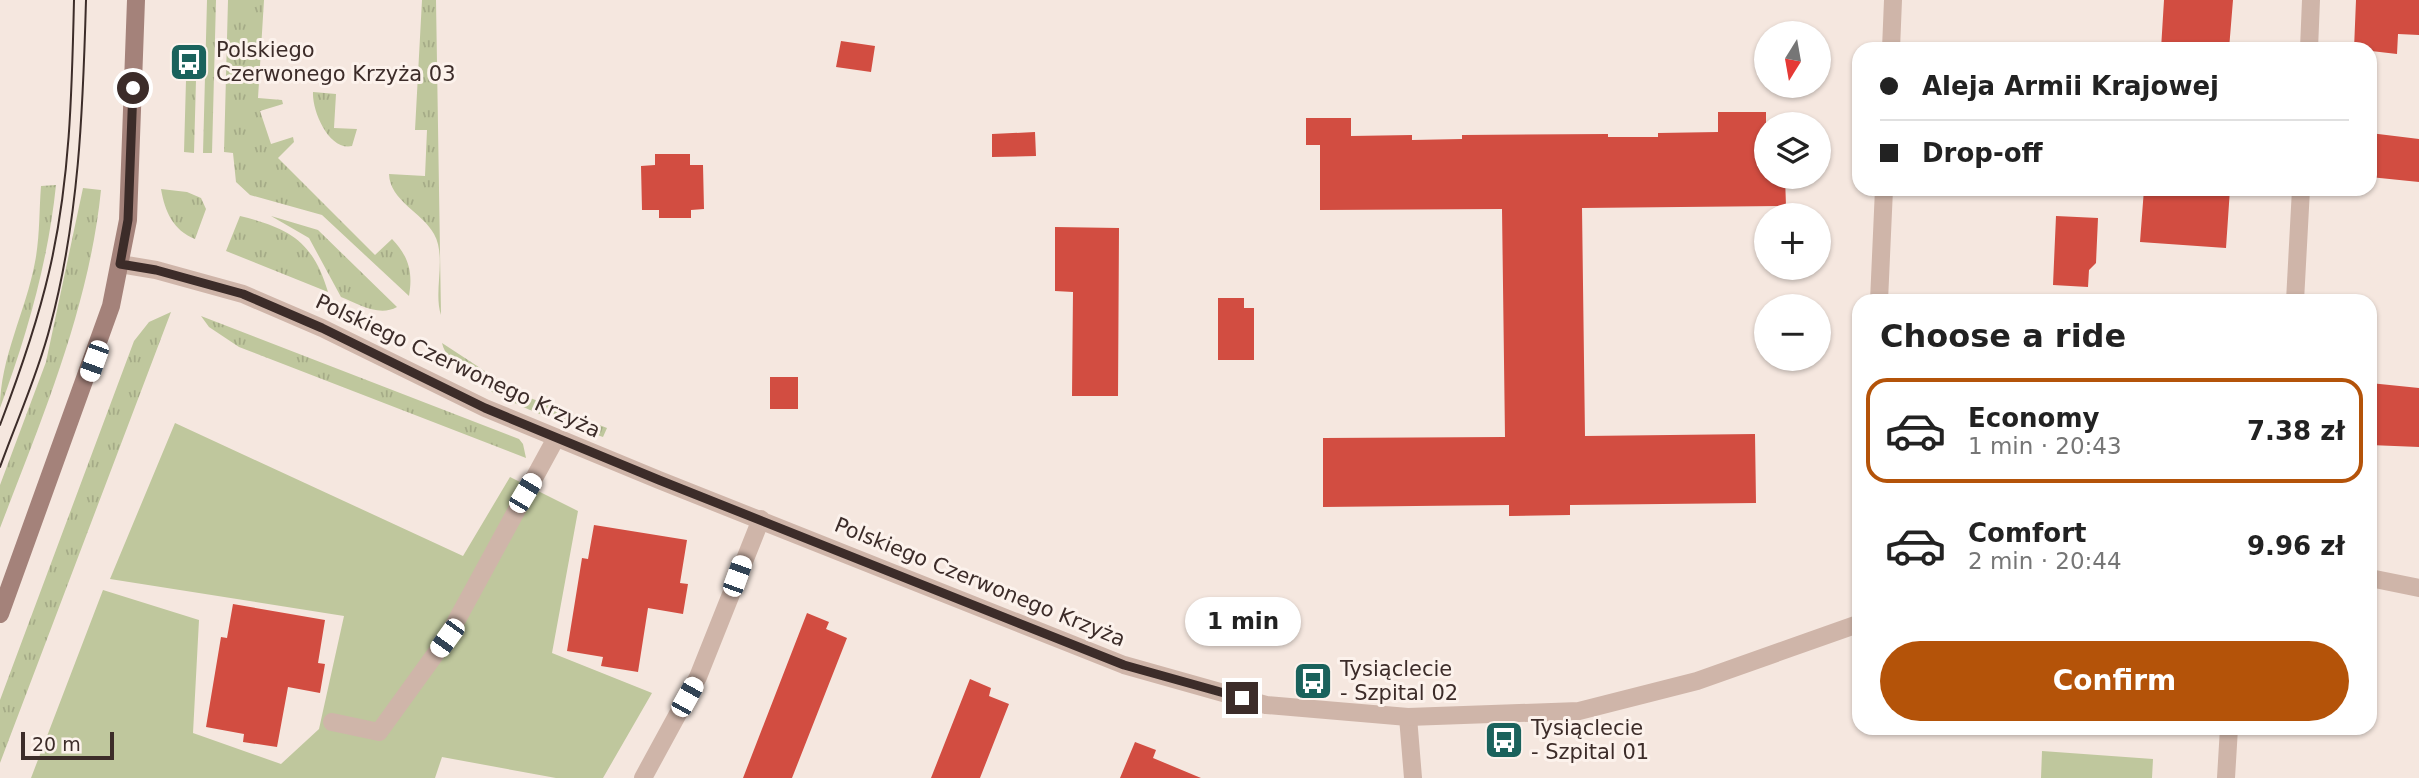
<!DOCTYPE html>
<html lang="en">
<head>
<meta charset="utf-8">
<style>
	:root { --surface:#fff; --page:#f2f2f2; --text:#222; --muted:#767676; --line:#e0e0e0; --accent:#b45309 }
	body { margin:0; font-family:"DejaVu Sans",sans-serif; background:var(--page); color:var(--text); height:100vh; display:flex; flex-direction:column; font-size:26px; white-space:nowrap }
	* { box-sizing:border-box; margin:0 }
	p { font-size:23px; color:var(--muted) }
	.icon { flex:none; width:38px; height:38px; fill:none; stroke:currentColor; stroke-width:2; stroke-linecap:round; stroke-linejoin:round }
	.map { position:relative; flex:1; overflow:hidden }
	.drawer { position:absolute; left:1852px; top:294px; width:525px; height:441px; display:flex; flex-direction:column; background:var(--surface); border-radius:21px; box-shadow:0 2px 5px #0004 }
	.drawer>* { flex:none }
	.banner { position:absolute; left:1852px; top:42px; width:525px; height:154px; border-radius:21px; box-shadow:0 2px 5px #0004; display:grid; align-content:center; height:154px; padding:0 28px; background:var(--surface) }
	.needle { width:46px; rotate:191deg }
	.tools { position:absolute; left:1754px; top:21px; display:grid; gap:14px }
	.tools a { display:grid; place-items:center; width:77px; height:77px; border-radius:50%; background:var(--surface); box-shadow:0 2px 5px #0004; font-size:35px }
	.scale { position:absolute; left:21px; bottom:18px; width:93px; box-sizing:border-box; padding-left:7px; border:4px solid #3c2c29; border-top:0; font-size:19px; line-height:24px; white-space:nowrap; color:#3c2c29; -webkit-text-stroke:5px #fcf2ec; paint-order:stroke }
	.end { position:absolute; width:32px; height:32px; margin:-16px; border:9px solid #3c2c29; background:#fff; box-shadow:0 0 0 4px #fff }
	.from { border-radius:50% }
	.bubble { position:absolute; height:49px; border-radius:24px; background:var(--surface); box-shadow:0 2px 5px #0004; font-size:23px; font-weight:700; line-height:49px; text-align:center }
	.car { position:absolute; width:21px; height:42px; margin:-21px -10px; border-radius:9px; box-shadow:0 0 5px 2px #0007; background:linear-gradient(#fff 24%,#345 0 40%,#fff 0 76%,#345 0 86%,#fff 0) }
	.banner b { display:flex; align-items:center; gap:24px; height:66px; font-size:26px }
	.banner b+b { border-top:2px solid var(--line) }
	.banner i { width:18px; height:18px; background:var(--text) }
	ul { padding:0; list-style:none }
	li { display:flex; align-items:center; gap:21px; height:105px; margin:0 14px 10px; padding:0 14px; border:4px solid transparent; border-radius:21px }
	li div { flex:1 }
	li b { display:block; font-size:26px }
	li em { font-style:normal; font-weight:700 }
	li.active { border-color:var(--accent) }
	li>.icon { width:63px; height:63px; stroke-width:1.5 }
	h2 { padding:0 28px; font-size:32px; line-height:84px }
	.primary-button { display:flex; gap:14px; margin-top:auto; padding:14px 28px }
	.primary-button a { flex:1; height:80px; border-radius:42px; background:var(--accent); color:#fff; font-size:28px; font-weight:700; line-height:80px; text-align:center }
	.map>svg:first-child { display:block }
</style>
</head>
<body>
<div class="map">
<svg width="2419" height="778" viewBox="0 0 2419 778">
	<defs>
		<pattern id="grass-tufts" width="24" height="20" patternUnits="userSpaceOnUse" patternTransform="scale(1.75)"><rect width="24" height="20" fill="#bfc79d"/><path d="M3 7l-1-3M5 7V3M7 7l1-3M15 17l-1-3M17 17v-4M19 17l1-3" fill="none" stroke="#a5ab87"/></pattern>
	</defs>
	<rect width="100%" height="100%" fill="#f5e7df"/>
	<path fill="url(#grass-tufts)" d="M207,0H216L212,153H203Z
		M228,0H264L258,98L282,100L283,104L260,111L271,144L293,137L294,142L278,158L375,255L392,239C409,257 413,272 409,296L322,215L250,195L236,182L233,153L224,152Z
		M422,0H436L441,315C433,291 447,257 434,234C422,212 390,201 389,174L425,176L427,130H415Z
		M186,80H196L194,153L184,152Z
		M313,92L336,94L334,128L357,129L352,146C329,151 312,111 313,92Z
		M56,185C48,262 27,335 0,408C0,358 26,311 35,262C40,237 39,211 41,186Z
		M83,188L101,190C89,308 42,418 0,528V485L46,362Z
		M161,189L187,192L201,198L206,209L195,239C173,230 165,212 161,189Z
		M240,216C289,228 313,241 328,292L226,251Z
		M271,216L318,230L397,307C379,317 358,304 341,297L309,238Z
		M171,312L0,763V700L134,341L149,322Z
		M201,316L519,439L523,444L526,458L239,347L209,327Z
		M442,343L520,394L607,428L603,437C562,422 453,389 442,343Z"/>
	<path fill="#bfc79d" d="M175,423L463,556L510,477L578,511L552,653L652,693L603,778H556L442,757L435,778H31L103,590L199,620L193,733L281,764L319,729L344,616L110,579Z
		M2042,751L2153,759L2152,778H2041Z"/>
	<path fill="#d24d41" d="M2164,0H2233L2229,49H2161Z
		M2356,0H2419V35L2398,34L2397,54L2354,49Z
		M841,41L875,46L871,72L836,67Z
		M1718,112H1766V177H1785L1786,206L1582,208L1585,436L1755,434L1756,503L1570,505V515L1509,516V505L1323,507V438L1505,437L1502,209L1320,210V145H1306V118H1351V136L1412,135V140L1462,139V135L1608,134V137H1658V133L1718,132Z
		M1035,132L1036,156L992,157V134Z
		M2370,133L2419,139V182L2370,177Z
		M655,154H690V165H703L704,209L691,210V218H659V210H642L641,166L655,165Z
		M2144,189H2230L2226,248L2140,242Z
		M2056,216L2098,218L2096,263L2089,270L2088,287L2053,285Z
		M1055,227L1119,228L1118,396H1072L1073,292L1055,291Z
		M1218,298H1244V308H1254V360H1218Z
		M770,377H798V409H770Z
		M2370,383L2419,388V447L2370,445Z
		M594,525L687,540L680,583L688,584L683,614L648,608L638,672L601,666L603,657L567,651L582,558L588,559Z
		M233,604L325,620L318,663L325,664L320,693L288,687L277,747L243,742L244,734L206,727L221,637L227,638Z
		M807,613L829,622L826,629L847,638L792,778H743Z
		M970,679L991,688L989,696L1009,704L980,778H931Z
		M1135,742L1156,750L1153,758L1201,778H1120Z"/>
	<g fill="none" stroke-linecap="round" stroke-linejoin="round">
		<path stroke="#cfb5a9" stroke-width="18" d="M2309,49L2311,0
			M2295,301L2301,189
			M2370,578L2419,588
			M1408,717L1413,778
			M332,722L379,732L447,638L556,438
			M643,778L698,677L761,519
			M2226,778L2229,728"/>
		<path stroke="#cfb5a9" stroke-width="18" d="M1891,49L1893,0
			M120,264L156,270L243,294L322,328L485,408L659,480L1124,665L1266,705L1408,717L1579,711L1697,681L1858,624
			M1879,301L1884,189"/>
		<path stroke="#a4827a" stroke-width="18" d="M0,614L111,306L128,220L136,0"/>
		<path stroke="#3c2c29" stroke-width="2" d="M0,425C19,375 37,324 49,272C70,183 72,91 74,0
			M0,467C17,420 38,374 50,327C79,219 83,110 86,0"/>
	</g>
	<g fill="none" stroke-linecap="round" stroke-linejoin="round">
		<path stroke="#3c2c29" stroke-width="9" d="M133,88L128,220L120,264L156,270L243,294L322,328L485,408L659,480L1124,665L1242,698"/>
	</g>
	<defs>
		<g id="bus-square" transform="scale(2.0125)"><rect x="-9" y="-9" width="18" height="18" rx="4" fill="#1a625c" stroke="#fcf2ec"/><path d="M-5-6H5V4H4V6H2V4H-2V6H-4V4H-5ZM-3.5-4V0h7V-4ZM-3.5 1.2v1.5H-2V1.2ZM2 1.2v1.5H3.5V1.2Z" fill="#fff"/></g>
	</defs>
	<g fill-rule="evenodd">
		<use href="#bus-square" x="189" y="62"/>
		<use href="#bus-square" x="1313" y="681"/>
		<use href="#bus-square" x="1504" y="740"/>
	</g>
	<g text-anchor="middle" dominant-baseline="central" stroke-width="6" stroke-linejoin="round" paint-order="stroke">
		<g font-size="21" fill="#3c2c29" stroke="#fcf2ec" text-anchor="start">
			<text x="216" y="50">Polskiego<tspan x="216" dy="24">Czerwonego Krzyża 03</tspan></text>
			<text x="1340" y="669">Tysiąclecie<tspan x="1340" dy="24">- Szpital 02</tspan></text>
			<text x="1531" y="728">Tysiąclecie<tspan x="1531" dy="24">- Szpital 01</tspan></text>
		</g>
		<g font-size="21" fill="#3c2c29" stroke="#fcf2ec">
			<text transform="translate(458 366) rotate(25)">Polskiego Czerwonego Krzyża</text>
			<text transform="translate(980 582) rotate(22)">Polskiego Czerwonego Krzyża</text>
		</g>
	</g>
</svg>
<div class="tools">
<a><svg class="needle" viewBox="-14 -14 28 28"><path d="M0-13l5 13h-10z" fill="#e53935"/><path d="M0 13l5-13h-10z" fill="#767676"/></svg></a>
<a><svg class="icon" aria-label="layers" viewBox="0 0 24 24"><path d="M12 4l9 5-9 5-9-5zM3 14l9 5 9-5"/></svg></a>
<a>+</a>
<a>−</a>
</div>
<div class="scale">20 m</div>
<i class="end from" style="left:133px;top:88px"></i>
<i class="end" style="left:1242px;top:698px"></i>
<div class="bubble" style="left:1185px;top:597px;width:116px">1 min</div>
<i class="car" style="left:94px;top:361px;rotate:200deg"></i>
<i class="car" style="left:525px;top:493px;rotate:31deg"></i>
<i class="car" style="left:737px;top:576px;rotate:20deg"></i>
<i class="car" style="left:447px;top:638px;rotate:216deg"></i>
<i class="car" style="left:687px;top:697px;rotate:29deg"></i>
<div class="banner">
<b><i class="from"></i>Aleja Armii Krajowej</b>
<b><i></i>Drop-off</b>
</div>
<section class="drawer">
<h2>Choose a ride</h2>
<ul>
<li class="active"><svg class="icon" aria-label="car" viewBox="0 0 24 24"><path d="M5 17H2v-5l4-1 3-4h7l3 4 3 1v5h-3M9 17h6M6 11h13"/><circle cx="7" cy="17" r="2"/><circle cx="17" cy="17" r="2"/></svg><div><b>Economy</b><p>1 min · 20:43</p></div><em>7.38 zł</em></li>
<li><svg class="icon" aria-label="car" viewBox="0 0 24 24"><path d="M5 17H2v-5l4-1 3-4h7l3 4 3 1v5h-3M9 17h6M6 11h13"/><circle cx="7" cy="17" r="2"/><circle cx="17" cy="17" r="2"/></svg><div><b>Comfort</b><p>2 min · 20:44</p></div><em>9.96 zł</em></li>
</ul>
<div class="primary-button"><a>Confirm</a></div>
</section>
</div>
</body>
</html>
